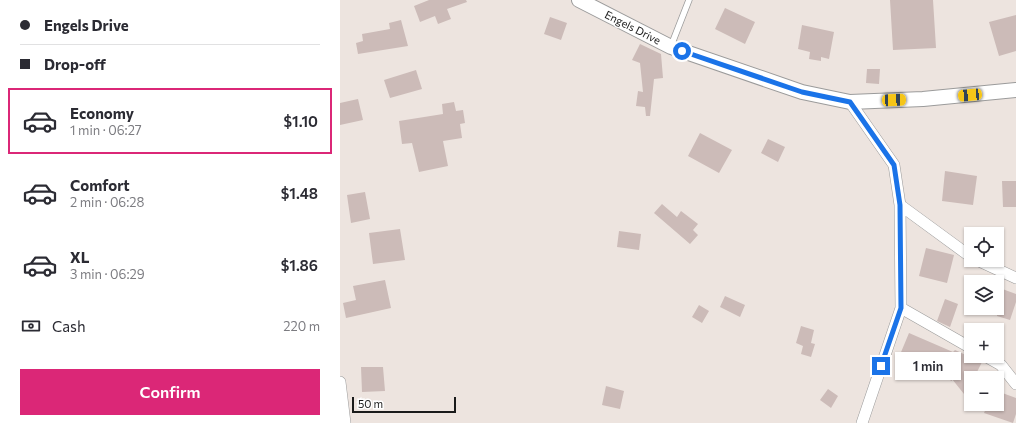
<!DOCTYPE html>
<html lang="en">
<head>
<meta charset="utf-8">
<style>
	:root { --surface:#fff; --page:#f7f7f7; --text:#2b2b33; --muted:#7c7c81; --line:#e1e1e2; --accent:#db2777 }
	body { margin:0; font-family:Commissioner,sans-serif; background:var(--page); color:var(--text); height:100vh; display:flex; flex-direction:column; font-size:15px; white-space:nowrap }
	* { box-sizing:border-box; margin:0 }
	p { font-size:13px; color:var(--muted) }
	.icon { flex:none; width:22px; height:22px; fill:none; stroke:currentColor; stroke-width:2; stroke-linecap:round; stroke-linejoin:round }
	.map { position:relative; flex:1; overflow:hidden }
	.sheet { display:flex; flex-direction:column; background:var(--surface); width:340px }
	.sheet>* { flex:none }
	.banner { display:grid; align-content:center; height:88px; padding:0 20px; background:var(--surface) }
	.buttons { position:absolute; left:624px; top:227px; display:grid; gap:8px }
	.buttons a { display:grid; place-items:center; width:40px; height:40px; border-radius:0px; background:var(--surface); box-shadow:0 1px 3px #0004; font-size:20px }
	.scale { position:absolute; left:12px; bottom:10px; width:104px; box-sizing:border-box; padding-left:4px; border:2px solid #1a1a1a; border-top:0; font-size:11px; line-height:14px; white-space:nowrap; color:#1a1a1a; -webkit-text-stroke:3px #fff; paint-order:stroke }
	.end { position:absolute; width:18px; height:18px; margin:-9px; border:5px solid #1a73e8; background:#fff; box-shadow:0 0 0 2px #fff }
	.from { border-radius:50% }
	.bubble { position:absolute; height:28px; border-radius:0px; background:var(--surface); box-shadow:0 1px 3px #0004; font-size:13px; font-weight:600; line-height:28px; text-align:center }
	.car { position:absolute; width:12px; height:24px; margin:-12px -6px; border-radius:5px; box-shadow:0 0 3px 1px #0007; background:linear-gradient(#f5c518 24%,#345 0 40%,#f5c518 0 76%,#345 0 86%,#f5c518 0) }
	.banner b { display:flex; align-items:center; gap:14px; height:38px; font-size:15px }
	.banner b+b { border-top:1px solid var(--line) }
	.banner i { width:10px; height:10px; background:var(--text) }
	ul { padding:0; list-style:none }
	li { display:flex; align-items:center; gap:12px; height:66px; margin:0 8px 6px; padding:0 12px; border:2px solid transparent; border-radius:0px }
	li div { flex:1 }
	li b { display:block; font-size:15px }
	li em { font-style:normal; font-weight:600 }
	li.on { border-color:var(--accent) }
	li>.icon { width:36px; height:36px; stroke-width:1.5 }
	.pay { display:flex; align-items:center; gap:10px; height:44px; padding:0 20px; font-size:15px }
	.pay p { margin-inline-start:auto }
	.primary-button { display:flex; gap:8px; margin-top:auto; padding:8px 20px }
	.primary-button a { flex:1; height:46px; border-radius:0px; background:var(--accent); color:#fff; font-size:16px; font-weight:600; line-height:46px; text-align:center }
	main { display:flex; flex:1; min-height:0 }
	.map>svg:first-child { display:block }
</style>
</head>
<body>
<main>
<section class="sheet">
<div class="banner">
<b><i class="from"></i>Engels Drive</b>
<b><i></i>Drop-off</b>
</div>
<ul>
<li class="on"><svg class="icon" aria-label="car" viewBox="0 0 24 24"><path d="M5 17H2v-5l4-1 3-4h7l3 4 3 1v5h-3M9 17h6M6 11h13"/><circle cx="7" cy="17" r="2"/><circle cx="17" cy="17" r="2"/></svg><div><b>Economy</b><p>1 min · 06:27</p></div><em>$1.10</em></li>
<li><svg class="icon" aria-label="car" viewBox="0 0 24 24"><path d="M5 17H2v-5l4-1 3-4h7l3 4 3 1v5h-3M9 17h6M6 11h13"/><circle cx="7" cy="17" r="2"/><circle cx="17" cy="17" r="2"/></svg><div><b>Comfort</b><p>2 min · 06:28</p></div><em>$1.48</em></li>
<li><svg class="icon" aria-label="car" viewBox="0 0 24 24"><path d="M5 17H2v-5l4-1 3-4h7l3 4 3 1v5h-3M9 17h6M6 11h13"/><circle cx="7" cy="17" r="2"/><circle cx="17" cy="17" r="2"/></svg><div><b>XL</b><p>3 min · 06:29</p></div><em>$1.86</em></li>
</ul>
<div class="pay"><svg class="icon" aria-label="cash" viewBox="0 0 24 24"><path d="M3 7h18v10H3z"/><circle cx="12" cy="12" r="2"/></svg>Cash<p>220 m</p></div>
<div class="primary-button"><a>Confirm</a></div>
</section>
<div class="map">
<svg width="676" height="423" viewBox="0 0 676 423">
	<rect width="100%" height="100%" fill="#ede4df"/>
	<path fill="#ccbbb8" d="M89,0H126L127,2L107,9L111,19L98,24L95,16L80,22L74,6Z
		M550,0H593L596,48L553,50Z
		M385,8L415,22L405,44L375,29Z
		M676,15V51L659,56L649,22Z
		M210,17L227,23L221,40L204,34Z
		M61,20L68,46L18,54L16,43L23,41L22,34L50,29L49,23Z
		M462,25L494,32L489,59L481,57V61L469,59L470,52L458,49Z
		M300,44L321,54L323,78L314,79L310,116H306L305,107L296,106L298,91L303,92L300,63L292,60Z
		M527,69H540L539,84L526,83Z
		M76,70L82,89L50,98L44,80Z
		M18,99L23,120L0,125V103Z
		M114,102L116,111L123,110L125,123L120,124L122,138L103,141L108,166L79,172L72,143L62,144L59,121L103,114L102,104Z
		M360,133L392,150L379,173L348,156Z
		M428,139L445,147L438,162L421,153Z
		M605,171L637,176L633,205L602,201Z
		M662,181H676V207H663Z
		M25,192L30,219L11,223L7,195Z
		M322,204L337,217L341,211L358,224L353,230L358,235L350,244L314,213Z
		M60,229L65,260L33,264L29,233Z
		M279,231L301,234L299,250L277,247Z
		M586,248L614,255L607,283L579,276Z
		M45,280L51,308L6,318L3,303L16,300L13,286Z
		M657,287L676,294V302L670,320L657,316Z
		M385,296L405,305L400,317L380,307Z
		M605,299L618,304L610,327L597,321Z
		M359,305L369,311L362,323L352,317Z
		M461,326L474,330L471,343L475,344L471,357L461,354L463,346L456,343Z
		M569,333L613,352L615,350L628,356L638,358L642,362L634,378H631V389L624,394L612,379V381L559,357Z
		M21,367H43L45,391L22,392Z
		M266,386L284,391L280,409L262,405Z
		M488,389L498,396L491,408L480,400Z
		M657,391L676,398V414L673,423L644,413L648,404H657Z"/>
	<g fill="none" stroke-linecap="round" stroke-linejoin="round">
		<g stroke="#9b9b9b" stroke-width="7">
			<path id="service" d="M331,46L349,0"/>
		</g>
		<g stroke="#9b9b9b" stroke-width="12">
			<path id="minor" d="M510,102L554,165L560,205L561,308L522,423
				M560,205L631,257
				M637,260L676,278
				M561,308L631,348
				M645,356L661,365L676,384
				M0,382L5,423"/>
		</g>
		<g stroke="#9b9b9b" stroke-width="16">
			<path id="tertiary" d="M239,0L331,47L462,92L510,102L583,99L676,90"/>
		</g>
		<use href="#service" stroke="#fff" stroke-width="5.5"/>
		<use href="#minor" stroke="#fff" stroke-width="11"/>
		<use href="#tertiary" stroke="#fff" stroke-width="14"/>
	</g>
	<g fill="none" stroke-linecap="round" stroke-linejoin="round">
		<path stroke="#1a73e8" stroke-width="5" d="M342,51L462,92L510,102L554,165L560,205L561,308L541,366"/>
	</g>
	<g text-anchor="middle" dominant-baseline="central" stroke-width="3" stroke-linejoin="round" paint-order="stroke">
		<g font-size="11" fill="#1a1a1a" stroke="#fff">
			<text transform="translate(293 27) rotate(27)">Engels Drive</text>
		</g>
	</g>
</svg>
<div class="buttons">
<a><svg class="icon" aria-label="locate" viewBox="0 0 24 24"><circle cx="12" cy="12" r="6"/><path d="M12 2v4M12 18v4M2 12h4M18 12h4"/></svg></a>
<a><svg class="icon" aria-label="layers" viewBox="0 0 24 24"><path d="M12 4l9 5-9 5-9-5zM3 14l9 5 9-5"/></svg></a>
<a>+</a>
<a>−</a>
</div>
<div class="scale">50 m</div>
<i class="end from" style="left:342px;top:51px"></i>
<i class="end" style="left:541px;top:366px"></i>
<div class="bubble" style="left:555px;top:352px;width:66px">1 min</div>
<i class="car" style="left:630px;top:95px;rotate:265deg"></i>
<i class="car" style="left:554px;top:100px;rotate:88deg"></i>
</div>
</main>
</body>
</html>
